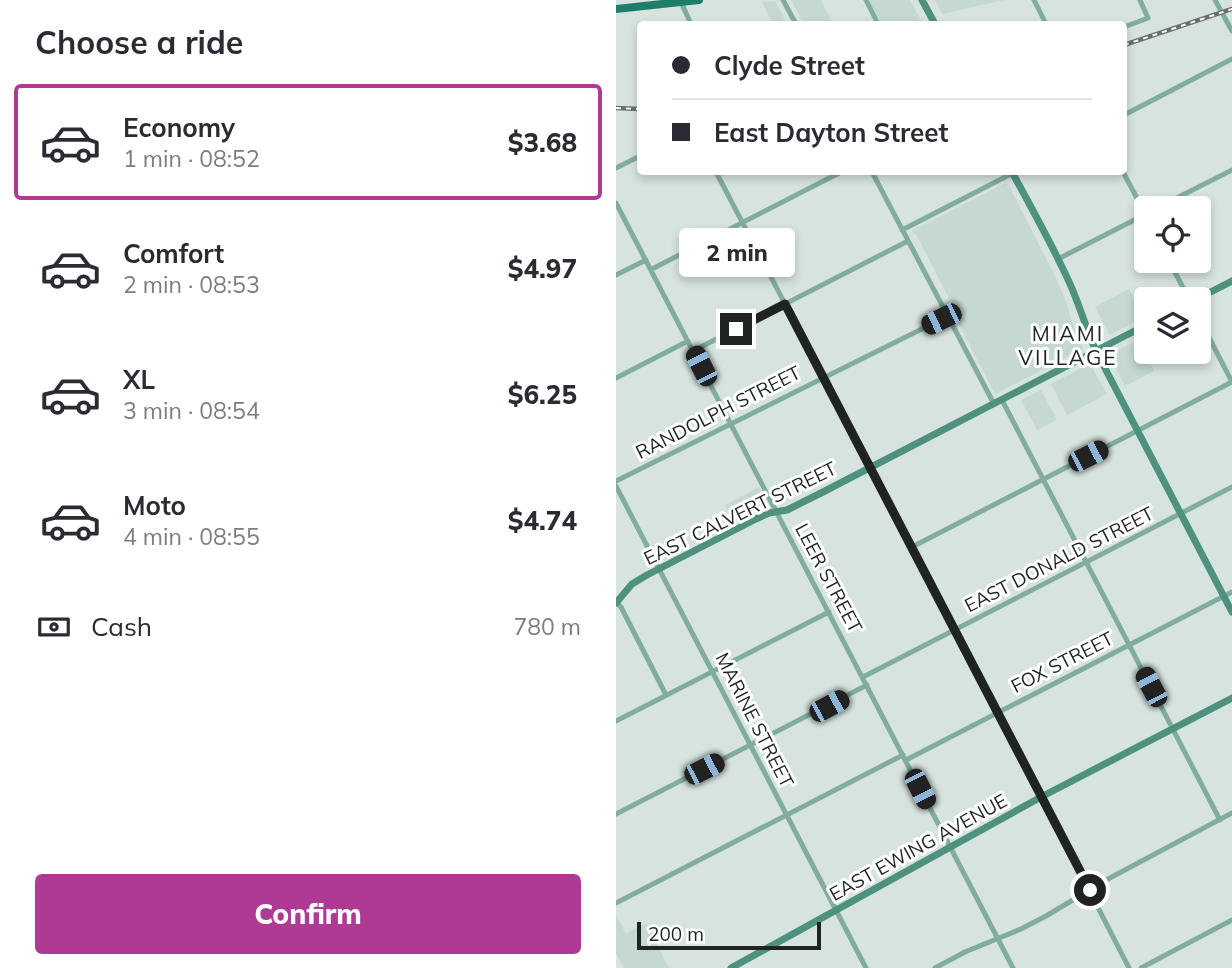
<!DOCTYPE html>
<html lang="en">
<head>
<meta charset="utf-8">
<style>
	:root { --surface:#fff; --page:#f2f2f3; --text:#2b2b33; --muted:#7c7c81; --line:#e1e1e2; --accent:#ae3a94 }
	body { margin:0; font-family:Mulish,sans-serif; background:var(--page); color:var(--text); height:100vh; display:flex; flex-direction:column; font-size:26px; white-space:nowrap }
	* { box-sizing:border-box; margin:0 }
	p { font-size:23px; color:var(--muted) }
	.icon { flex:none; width:38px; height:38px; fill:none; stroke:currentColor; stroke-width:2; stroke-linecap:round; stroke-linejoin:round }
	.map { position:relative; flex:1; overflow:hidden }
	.sheet { display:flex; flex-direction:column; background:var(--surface); width:616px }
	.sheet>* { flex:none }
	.banner { position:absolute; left:21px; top:21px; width:490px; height:154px; border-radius:7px; box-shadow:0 4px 10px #0003; display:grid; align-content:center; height:154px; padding:0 35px; background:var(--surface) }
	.buttons { position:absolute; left:518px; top:196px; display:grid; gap:14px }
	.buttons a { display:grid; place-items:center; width:77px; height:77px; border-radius:7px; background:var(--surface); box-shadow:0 4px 10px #0003; font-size:35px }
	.scale { position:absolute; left:21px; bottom:18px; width:184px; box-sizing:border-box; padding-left:7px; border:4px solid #1f2322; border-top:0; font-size:19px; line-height:24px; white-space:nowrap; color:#1f2322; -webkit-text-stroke:5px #fff; paint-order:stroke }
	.end { position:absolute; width:32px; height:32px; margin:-16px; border:9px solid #1f2322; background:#fff; box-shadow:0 0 0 4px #fff }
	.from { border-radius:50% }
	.bubble { position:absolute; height:49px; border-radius:7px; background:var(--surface); box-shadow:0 4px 10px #0003; font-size:23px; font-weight:800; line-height:49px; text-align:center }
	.car { position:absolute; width:21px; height:42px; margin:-21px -10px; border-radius:9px; box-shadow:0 0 5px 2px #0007; background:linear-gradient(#222 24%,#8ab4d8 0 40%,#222 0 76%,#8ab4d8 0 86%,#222 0) }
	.banner b { display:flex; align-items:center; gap:24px; height:66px; font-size:26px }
	.banner b+b { border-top:2px solid var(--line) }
	.banner i { width:18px; height:18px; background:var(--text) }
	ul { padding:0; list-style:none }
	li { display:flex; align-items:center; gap:21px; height:116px; margin:0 14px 10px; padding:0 21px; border:4px solid transparent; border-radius:7px }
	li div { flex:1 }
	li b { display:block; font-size:26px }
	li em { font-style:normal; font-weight:800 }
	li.on { border-color:var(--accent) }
	li>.icon { width:63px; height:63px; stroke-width:1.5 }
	h2 { padding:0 35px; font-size:32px; line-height:84px }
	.pay { display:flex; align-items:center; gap:18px; height:77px; padding:0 35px; font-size:26px }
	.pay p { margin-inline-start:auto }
	.primary-button { display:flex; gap:14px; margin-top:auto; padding:14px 35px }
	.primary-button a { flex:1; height:80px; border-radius:7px; background:var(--accent); color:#fff; font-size:28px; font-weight:800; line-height:80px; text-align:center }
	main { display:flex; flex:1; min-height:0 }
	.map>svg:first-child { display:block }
</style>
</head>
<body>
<main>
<section class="sheet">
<h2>Choose a ride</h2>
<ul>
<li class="on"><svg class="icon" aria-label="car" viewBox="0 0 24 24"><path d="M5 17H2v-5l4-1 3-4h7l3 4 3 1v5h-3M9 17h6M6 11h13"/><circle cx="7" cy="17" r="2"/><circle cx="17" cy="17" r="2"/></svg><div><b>Economy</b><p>1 min · 08:52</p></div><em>$3.68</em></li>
<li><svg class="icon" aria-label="car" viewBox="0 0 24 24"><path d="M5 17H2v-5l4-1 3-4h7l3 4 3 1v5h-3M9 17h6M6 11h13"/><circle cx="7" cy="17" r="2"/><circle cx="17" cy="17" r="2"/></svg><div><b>Comfort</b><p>2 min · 08:53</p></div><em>$4.97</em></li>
<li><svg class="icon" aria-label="car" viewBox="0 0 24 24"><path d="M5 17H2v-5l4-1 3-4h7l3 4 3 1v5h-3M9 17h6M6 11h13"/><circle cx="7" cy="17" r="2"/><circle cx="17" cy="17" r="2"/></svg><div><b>XL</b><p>3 min · 08:54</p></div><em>$6.25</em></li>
<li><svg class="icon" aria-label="car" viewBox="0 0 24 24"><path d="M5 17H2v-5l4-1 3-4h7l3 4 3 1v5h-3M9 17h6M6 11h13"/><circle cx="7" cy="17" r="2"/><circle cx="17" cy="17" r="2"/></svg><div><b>Moto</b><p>4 min · 08:55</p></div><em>$4.74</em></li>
</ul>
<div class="pay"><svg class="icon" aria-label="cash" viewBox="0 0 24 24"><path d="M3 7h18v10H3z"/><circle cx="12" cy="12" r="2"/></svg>Cash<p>780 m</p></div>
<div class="primary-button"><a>Confirm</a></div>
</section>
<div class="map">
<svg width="616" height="968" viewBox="0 0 616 968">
	<rect width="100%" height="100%" fill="#d7e3df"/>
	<path fill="#c5d8d1" d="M175,0H205L217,24H188Z
		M253,0H294L307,24H266Z
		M319,0H388L326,14Z
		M159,1L171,24H157L146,2Z
		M391,182L441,280L450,302L460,335L467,349L379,394L340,318L339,310L301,236L296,231Z
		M513,289L528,317L494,335L479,307Z
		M522,340L538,371L509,386L493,355Z
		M474,364L491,394L451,415L435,384Z
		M425,390L441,420L421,430L405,400Z
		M193,475L199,486L165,503L160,493Z
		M143,487L152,506L119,523L109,505Z
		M0,915L10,934L30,923L53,968H8L0,953Z"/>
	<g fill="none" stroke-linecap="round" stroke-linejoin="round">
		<path stroke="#82ac9f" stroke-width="5" d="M167,0L180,24
			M250,0L262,24
			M418,0L430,24
			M599,0L616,31
			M65,2L75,24
			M508,27L532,18L524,0
			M508,115L616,59
			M0,168L24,156
			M100,172L351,652L513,968
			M256,172L378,404
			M507,172L530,215
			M0,203L397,968
			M541,208L616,170
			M286,230L399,172
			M442,259L530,214
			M553,261L573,299
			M36,269L225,172
			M0,275L30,260
			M77,351L292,241
			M0,378L72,341
			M386,400L604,820
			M0,481L332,316
			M0,486L250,968
			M296,547L616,382L583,318
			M0,602L5,607L50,695
			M247,677L616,487
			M0,721L213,612
			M290,760L616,592
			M0,814L251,685
			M0,903L287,755
			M319,968L349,952L405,929L430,916L492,879L616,813
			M525,968L616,920"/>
		<path stroke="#4f917f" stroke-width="7" d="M306,0L319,24
			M396,172C416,209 437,246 454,284C464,306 470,329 480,351L616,612
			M581,299L616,281
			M0,603L16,584L31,575L140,519L153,513L171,510L205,493L530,325
			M115,968L425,797L616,698"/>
		<path stroke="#1e7e69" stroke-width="8" d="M0,9L83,0"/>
		<g stroke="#686f6d" stroke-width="4.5">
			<path id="rail" d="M508,45L616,9
				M0,108L24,109"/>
		</g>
		<use href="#rail" stroke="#fff" stroke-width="2" stroke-dasharray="5" stroke-linecap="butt"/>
	</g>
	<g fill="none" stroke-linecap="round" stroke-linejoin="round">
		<path stroke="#1f2322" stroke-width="9" d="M120,329L169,304L474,890"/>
	</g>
	<g text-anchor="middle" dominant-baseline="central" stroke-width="6" stroke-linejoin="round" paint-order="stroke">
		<g font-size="19" fill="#1f2322" stroke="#fff">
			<text transform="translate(102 412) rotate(-27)">RANDOLPH STREET</text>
			<text transform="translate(124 513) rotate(-26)">EAST CALVERT STREET</text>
			<text transform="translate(443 559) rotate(-27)">EAST DONALD STREET</text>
			<text transform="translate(213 578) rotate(62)">LEER STREET</text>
			<text transform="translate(446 662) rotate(-27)">FOX STREET</text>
			<text transform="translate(139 720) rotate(63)">MARINE STREET</text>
			<text transform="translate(302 847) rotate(-29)">EAST EWING AVENUE</text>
		</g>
		<g font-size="21" letter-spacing="2" fill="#1f2322" stroke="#fff">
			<text x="452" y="333">MIAMI<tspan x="452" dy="24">VILLAGE</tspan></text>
		</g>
	</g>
</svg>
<div class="buttons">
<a><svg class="icon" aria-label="locate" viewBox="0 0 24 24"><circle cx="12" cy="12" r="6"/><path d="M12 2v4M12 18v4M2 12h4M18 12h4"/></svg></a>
<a><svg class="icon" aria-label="layers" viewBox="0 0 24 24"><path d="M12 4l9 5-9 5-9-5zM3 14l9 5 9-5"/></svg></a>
</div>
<div class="scale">200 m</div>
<i class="end from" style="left:474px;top:890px"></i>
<i class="end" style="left:120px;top:329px"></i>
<div class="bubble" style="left:63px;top:228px;width:116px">2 min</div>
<i class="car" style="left:325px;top:319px;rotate:244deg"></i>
<i class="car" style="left:85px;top:366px;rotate:333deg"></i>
<i class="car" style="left:472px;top:456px;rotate:63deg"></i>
<i class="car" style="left:535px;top:687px;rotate:332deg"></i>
<i class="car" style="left:213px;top:706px;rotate:62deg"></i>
<i class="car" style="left:88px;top:769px;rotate:63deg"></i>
<i class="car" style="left:304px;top:789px;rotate:153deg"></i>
<div class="banner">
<b><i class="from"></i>Clyde Street</b>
<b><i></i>East Dayton Street</b>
</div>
</div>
</main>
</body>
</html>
